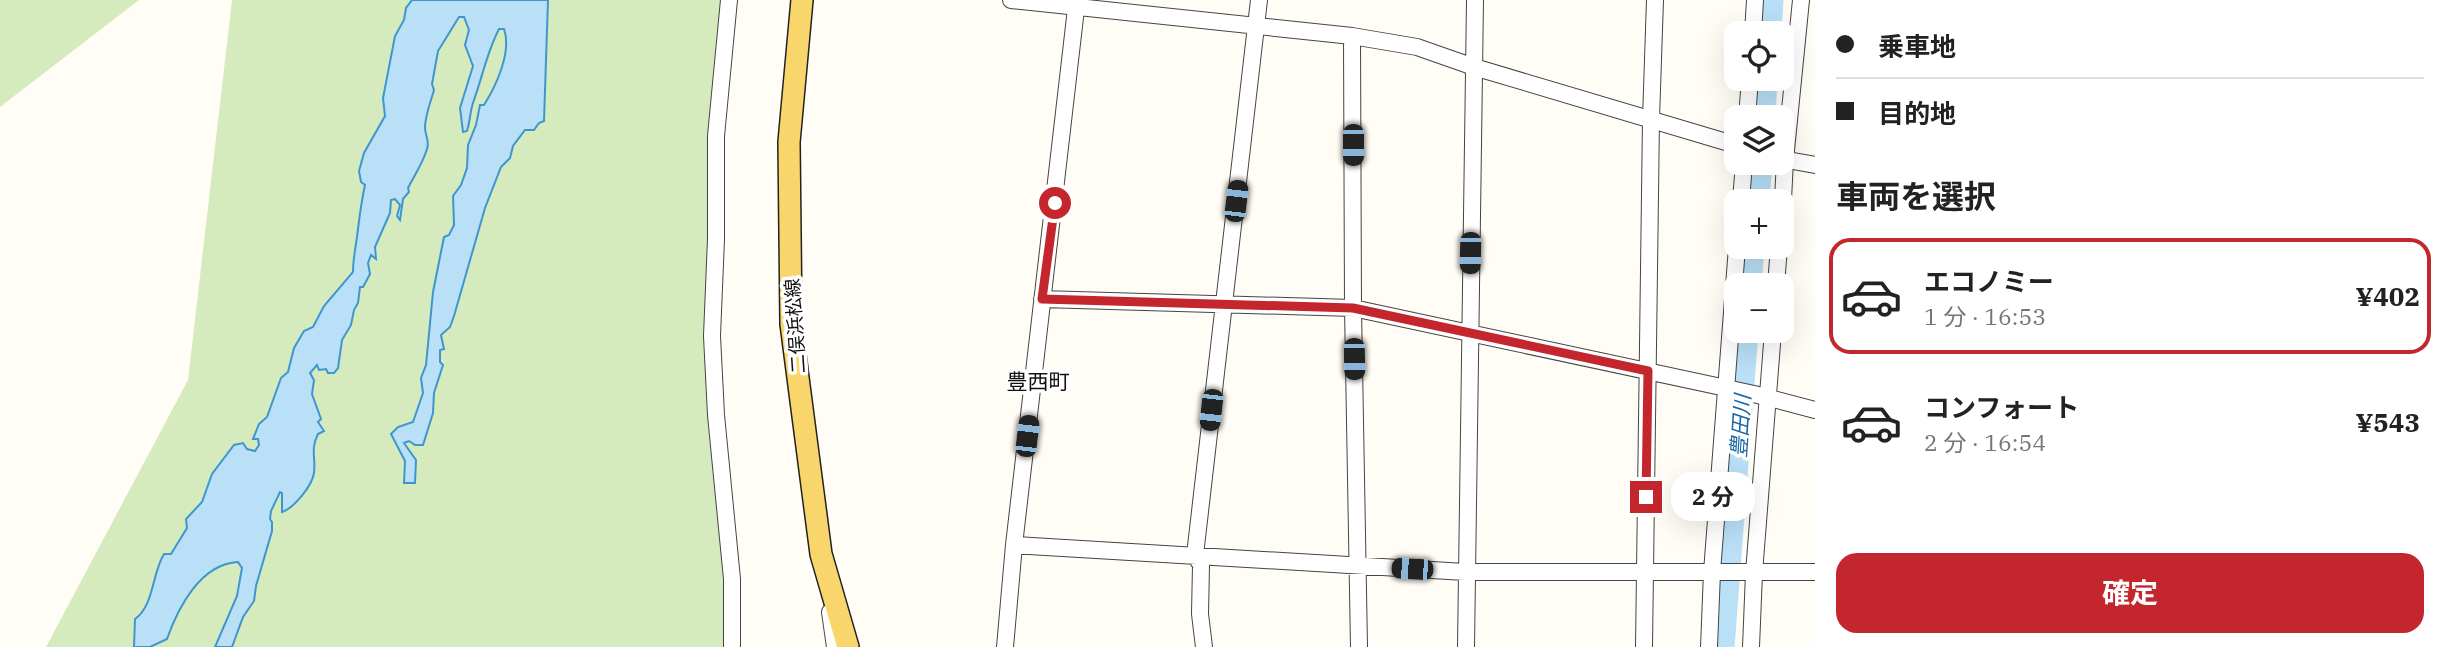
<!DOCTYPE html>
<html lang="ja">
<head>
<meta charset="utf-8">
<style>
	:root { --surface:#fff; --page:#f6f6f6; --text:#222; --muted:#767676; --line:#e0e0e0; --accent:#c4262e }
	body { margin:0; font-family:"IBM Plex Serif","Noto Sans JP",serif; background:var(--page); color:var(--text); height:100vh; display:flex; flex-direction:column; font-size:26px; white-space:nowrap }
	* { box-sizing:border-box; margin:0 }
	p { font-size:23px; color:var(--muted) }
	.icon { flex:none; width:38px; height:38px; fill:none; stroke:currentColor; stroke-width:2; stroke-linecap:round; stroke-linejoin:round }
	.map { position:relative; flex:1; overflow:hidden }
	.sheet { display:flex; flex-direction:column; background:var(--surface); width:630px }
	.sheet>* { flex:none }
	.top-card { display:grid; align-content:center; height:154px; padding:0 21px; background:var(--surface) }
	.fabs { position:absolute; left:1724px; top:21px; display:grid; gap:14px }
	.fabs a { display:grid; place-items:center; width:70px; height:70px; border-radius:14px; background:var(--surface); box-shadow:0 7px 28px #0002; font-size:35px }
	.end { position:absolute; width:32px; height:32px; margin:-16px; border:9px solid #c4262e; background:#fff; box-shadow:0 0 0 4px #fff }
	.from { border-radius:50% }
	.bubble { position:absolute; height:49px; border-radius:21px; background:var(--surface); box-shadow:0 7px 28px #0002; font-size:23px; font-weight:700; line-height:49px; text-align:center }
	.car { position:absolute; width:21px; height:42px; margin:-21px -10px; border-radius:9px; box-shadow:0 0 5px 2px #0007; background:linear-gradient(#222 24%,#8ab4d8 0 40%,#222 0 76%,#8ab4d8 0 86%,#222 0) }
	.top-card b { display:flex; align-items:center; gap:24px; height:66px; font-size:26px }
	.top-card b+b { border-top:2px solid var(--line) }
	.top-card i { width:18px; height:18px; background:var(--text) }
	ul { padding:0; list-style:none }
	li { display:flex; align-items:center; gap:21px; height:116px; margin:0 14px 10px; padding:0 7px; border:4px solid transparent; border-radius:21px }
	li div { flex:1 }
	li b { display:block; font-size:26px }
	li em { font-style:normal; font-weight:700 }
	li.current { border-color:var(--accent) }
	li>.icon { width:63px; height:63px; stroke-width:1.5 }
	h2 { padding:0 21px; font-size:32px; line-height:84px }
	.cta { display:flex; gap:14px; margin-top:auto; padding:14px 21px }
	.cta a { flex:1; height:80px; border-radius:21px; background:var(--accent); color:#fff; font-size:28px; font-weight:700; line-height:80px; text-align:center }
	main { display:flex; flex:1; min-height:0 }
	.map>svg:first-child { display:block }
</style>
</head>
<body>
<main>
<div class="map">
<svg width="1815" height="647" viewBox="0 0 1815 647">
	<rect width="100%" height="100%" fill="#fffdf5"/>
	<path fill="#d5ebbd" d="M0,0H139L0,107Z
		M232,0H730L716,221L729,647H46L188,380Z"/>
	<path fill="#b9e0f7" stroke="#3f96cf" stroke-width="2" d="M412,0H548L544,121L539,123L534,130H525L513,146L510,158L501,167L485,208L454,316L450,327L441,335L444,349L440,350V362L443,365L434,393L433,413L423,445H415L409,441L404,443L416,460L415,483H404L405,461L391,434L398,427L413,422L423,393L421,378L426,365L433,292L444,237L449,235L454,225L453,196L461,185L467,168L468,145L476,125L480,105H484C496,86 512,52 504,29H499C487,52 482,78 473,103C470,112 470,122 467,131L463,132L460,108L473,66L465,45L469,30L464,17H459L438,51L432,84L434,90C431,101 425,115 425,128C425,135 430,141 427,149C423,163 414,176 408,188L409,192L403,199L400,220L397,216L400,205L395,199L391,200L390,213L375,247L376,259L371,255L368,263L370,274L363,287H360L358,303L354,310L351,325L342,340L338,368L334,373H328L326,369L319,370L317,365L310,373L314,380L312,394L321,419L318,422L324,431L318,434C310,450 316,457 314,473C312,486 294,508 282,512V493L280,492L271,511L270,519L272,522V531L256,586L254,601L243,617L232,647H215L237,596L242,568L238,562C200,564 178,608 167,639L150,647H134L135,619C154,606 152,573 164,554H171L187,528L186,519L202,502L212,474L234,445L243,443L247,449L255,451L259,445L258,439H253L259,424L267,417L281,378L288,372L294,348L304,331L313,327L324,306L353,272C353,260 355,250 357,237C359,220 361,203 365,185L361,182L359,171L364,153L385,116L383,98L395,36L404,20L406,8Z"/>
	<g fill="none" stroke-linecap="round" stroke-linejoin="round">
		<path stroke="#b9e0f7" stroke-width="23" d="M1770,33L1772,0
			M1764,117L1766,79
			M1758,201L1761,163
			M1750,285L1753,247
			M1723,647L1747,331"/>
		<g stroke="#444" stroke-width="18">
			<path id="minor" d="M729,0L716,136V239L712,336L716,415L732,579V647
				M1011,0L1352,36L1417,47L1474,67L1736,145
				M1753,33L1755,0
				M1352,36L1353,308L1359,647
				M1747,117L1750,79
				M1782,159L1815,165
				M1741,201L1744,163
				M1782,219L1785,160L1801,0
				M1776,285L1779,247
				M1042,299L1353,308L1754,394L1815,410
				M1014,545L1465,572H1815
				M830,612L835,647
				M1005,647L1014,545L1077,0
				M1204,647L1200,614L1201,565L1195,555L1259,0
				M1466,647L1475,0
				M1644,647L1651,119L1655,0
				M1709,647L1712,572L1737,247
				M1751,647L1754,573L1773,331"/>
		</g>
		<g stroke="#222" stroke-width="24">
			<path id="major" d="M802,0L789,142L791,324L821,554L848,647"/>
		</g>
		<use href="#minor" stroke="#fff" stroke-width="16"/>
		<use href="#major" stroke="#f9d66b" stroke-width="21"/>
	</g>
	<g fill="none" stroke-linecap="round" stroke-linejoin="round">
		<path stroke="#c4262e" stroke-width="9" d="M1055,203L1042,299L1353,308L1648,371L1646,497"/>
	</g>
	<g text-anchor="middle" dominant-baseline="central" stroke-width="7" stroke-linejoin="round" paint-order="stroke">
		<g font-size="19" fill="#111" stroke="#fff">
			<text transform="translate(795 326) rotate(-94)">二俣浜松線</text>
		</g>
		<g font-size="21" fill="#111" stroke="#fff">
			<text x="1038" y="381">豊西町</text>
		</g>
		<g font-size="21" font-style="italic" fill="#1768a6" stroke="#fff">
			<text transform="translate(1740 426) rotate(-86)">豊田川</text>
		</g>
	</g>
</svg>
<div class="fabs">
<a><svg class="icon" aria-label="locate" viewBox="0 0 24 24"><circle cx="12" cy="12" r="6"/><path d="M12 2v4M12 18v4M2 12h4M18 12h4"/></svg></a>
<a><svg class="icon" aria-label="layers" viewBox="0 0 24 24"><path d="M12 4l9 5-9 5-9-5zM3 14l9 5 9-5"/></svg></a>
<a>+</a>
<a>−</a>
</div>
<i class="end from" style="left:1055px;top:203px"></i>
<i class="end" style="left:1646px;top:497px"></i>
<div class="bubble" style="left:1671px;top:472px;width:84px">2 分</div>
<i class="car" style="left:1353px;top:145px;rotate:180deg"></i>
<i class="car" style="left:1236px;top:201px;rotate:7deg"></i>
<i class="car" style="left:1470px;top:253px;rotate:181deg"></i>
<i class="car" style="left:1354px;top:359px;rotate:179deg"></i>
<i class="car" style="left:1211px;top:410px;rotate:186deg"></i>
<i class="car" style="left:1027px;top:436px;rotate:7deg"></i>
<i class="car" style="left:1412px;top:569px;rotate:273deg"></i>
</div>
<section class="sheet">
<div class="top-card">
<b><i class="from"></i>乗車地</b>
<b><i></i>目的地</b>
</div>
<h2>車両を選択</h2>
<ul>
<li class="current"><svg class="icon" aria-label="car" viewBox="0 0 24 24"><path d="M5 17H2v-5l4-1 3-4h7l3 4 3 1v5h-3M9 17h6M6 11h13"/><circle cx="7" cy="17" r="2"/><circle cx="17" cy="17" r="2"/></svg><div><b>エコノミー</b><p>1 分 · 16:53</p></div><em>¥402</em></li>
<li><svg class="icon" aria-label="car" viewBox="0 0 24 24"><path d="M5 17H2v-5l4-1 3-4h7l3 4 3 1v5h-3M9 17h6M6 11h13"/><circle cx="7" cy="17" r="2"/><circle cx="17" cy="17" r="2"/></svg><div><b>コンフォート</b><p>2 分 · 16:54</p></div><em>¥543</em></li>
</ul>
<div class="cta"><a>確定</a></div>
</section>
</main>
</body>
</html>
